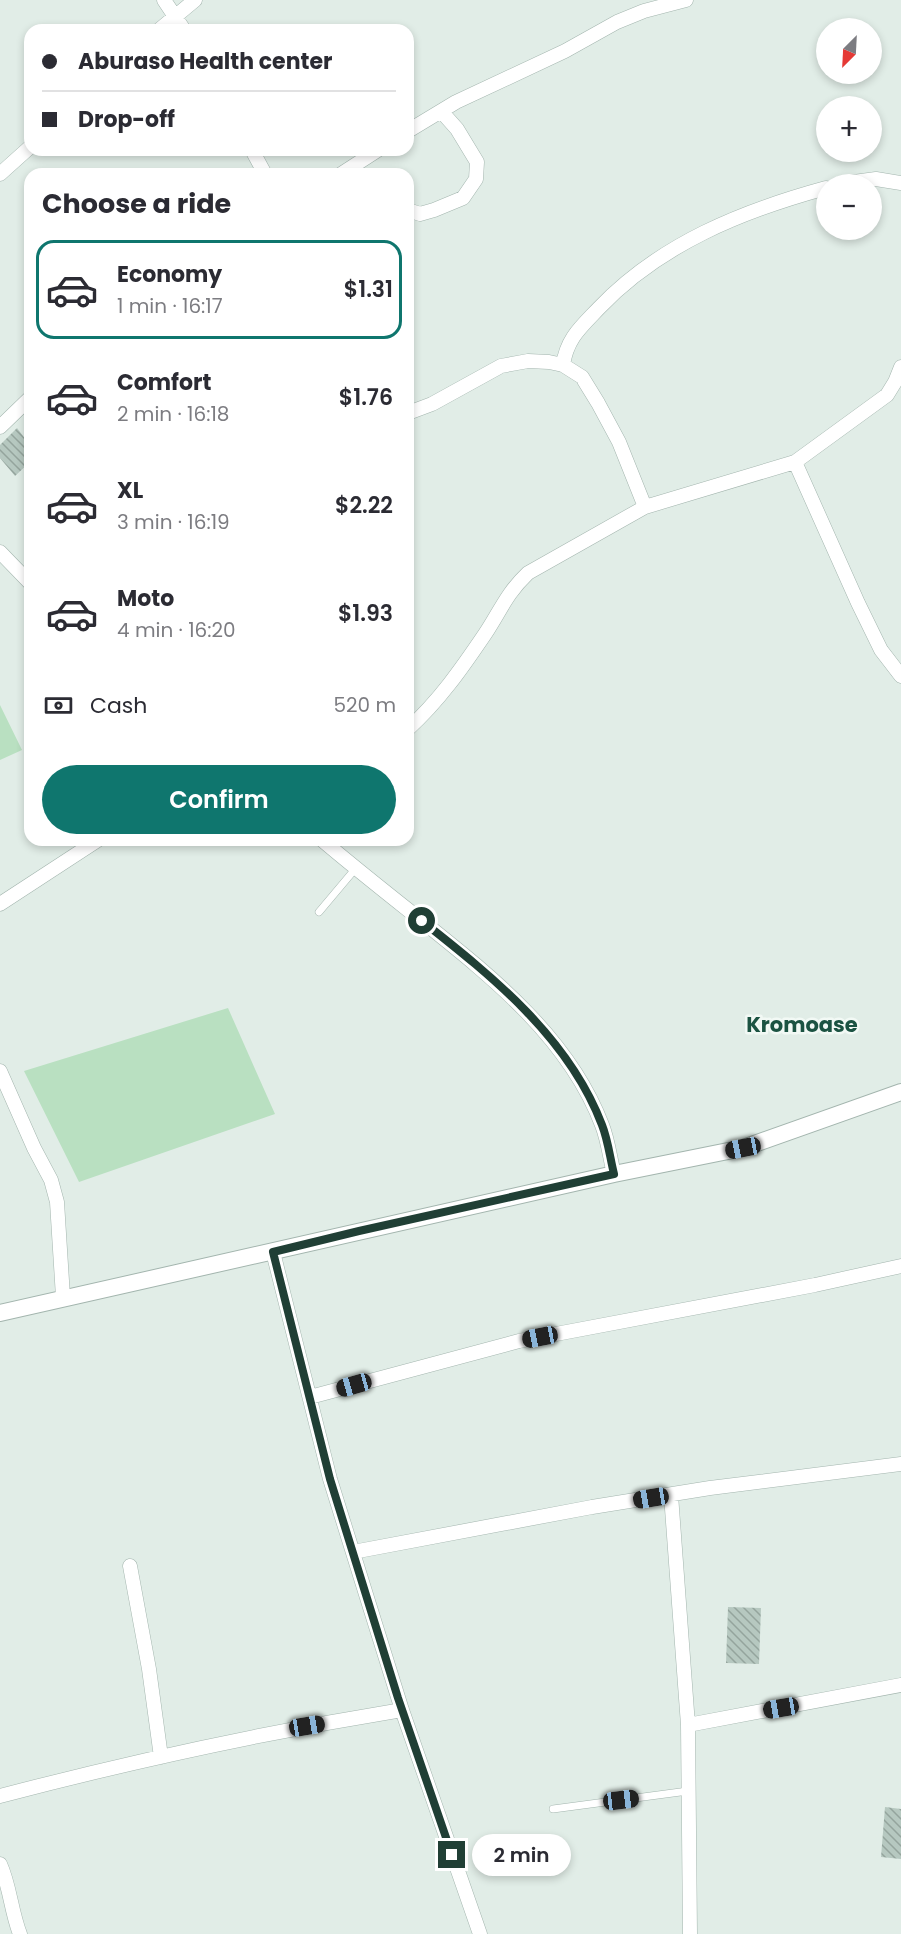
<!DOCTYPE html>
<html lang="en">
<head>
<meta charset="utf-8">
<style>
	:root { --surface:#fff; --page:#f2f2f3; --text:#2b2b33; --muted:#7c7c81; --line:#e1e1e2; --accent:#0f766e }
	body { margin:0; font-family:Poppins,sans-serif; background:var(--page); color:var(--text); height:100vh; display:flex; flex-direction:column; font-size:22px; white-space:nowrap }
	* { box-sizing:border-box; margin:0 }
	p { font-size:20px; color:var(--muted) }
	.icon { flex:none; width:33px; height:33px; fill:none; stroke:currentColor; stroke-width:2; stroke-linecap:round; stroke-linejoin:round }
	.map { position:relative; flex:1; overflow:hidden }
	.side { position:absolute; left:24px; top:168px; width:390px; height:678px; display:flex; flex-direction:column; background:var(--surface); border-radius:18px; box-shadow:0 3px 9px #0003 }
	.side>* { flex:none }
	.banner { position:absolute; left:24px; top:24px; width:390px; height:132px; border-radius:18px; box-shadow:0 3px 9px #0003; display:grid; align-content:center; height:132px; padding:0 18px; background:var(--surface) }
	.needle { width:39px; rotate:204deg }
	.tools { position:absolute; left:816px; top:18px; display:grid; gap:12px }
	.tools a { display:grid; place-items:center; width:66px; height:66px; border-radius:50%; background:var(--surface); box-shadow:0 3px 9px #0003; font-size:30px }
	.end { position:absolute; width:27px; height:27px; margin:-14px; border:8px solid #203f35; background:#fff; box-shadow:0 0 0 3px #fff }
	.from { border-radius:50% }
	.bubble { position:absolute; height:42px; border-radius:21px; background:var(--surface); box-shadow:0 3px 9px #0003; font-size:20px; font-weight:600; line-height:42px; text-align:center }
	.car { position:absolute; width:18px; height:36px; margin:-18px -9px; border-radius:8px; box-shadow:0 0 4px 2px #0007; background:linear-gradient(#222 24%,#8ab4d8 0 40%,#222 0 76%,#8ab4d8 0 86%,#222 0) }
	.banner b { display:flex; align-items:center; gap:21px; height:57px; font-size:22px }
	.banner b+b { border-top:2px solid var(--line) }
	.banner i { width:15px; height:15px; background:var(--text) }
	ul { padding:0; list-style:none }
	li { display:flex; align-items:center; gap:18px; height:99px; margin:0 12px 9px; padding:0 6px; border:3px solid transparent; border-radius:18px }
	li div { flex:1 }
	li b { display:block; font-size:22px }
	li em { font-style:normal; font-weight:600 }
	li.active { border-color:var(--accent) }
	li>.icon { width:54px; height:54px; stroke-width:1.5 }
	h2 { padding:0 18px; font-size:27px; line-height:72px }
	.pay { display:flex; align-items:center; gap:15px; height:66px; padding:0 18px; font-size:22px }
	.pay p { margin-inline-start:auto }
	.action { display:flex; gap:12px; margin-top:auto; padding:12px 18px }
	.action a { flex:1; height:69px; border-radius:36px; background:var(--accent); color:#fff; font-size:24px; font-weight:600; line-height:69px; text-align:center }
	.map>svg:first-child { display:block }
</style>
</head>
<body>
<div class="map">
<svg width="901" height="1934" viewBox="0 0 901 1934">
	<defs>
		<pattern id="building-back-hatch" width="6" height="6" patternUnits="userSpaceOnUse" patternTransform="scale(1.5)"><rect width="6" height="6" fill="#b6c8c0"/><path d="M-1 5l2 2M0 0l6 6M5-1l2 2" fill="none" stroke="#94a49d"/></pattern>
	</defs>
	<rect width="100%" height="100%" fill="#e1ede7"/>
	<path fill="#b9e0c1" d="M0,705L22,750L0,760Z
		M228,1008L275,1114L79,1182L24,1071Z"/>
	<path fill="url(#building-back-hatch)" d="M17,428L30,445V462L15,476L0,458V445Z
		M728,1607L761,1608L759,1664L726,1663Z
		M885,1807L901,1809V1859L881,1857Z"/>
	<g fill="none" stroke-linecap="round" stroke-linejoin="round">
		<g stroke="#a3b5ae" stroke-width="8">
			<path id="service" d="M319,912L356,868
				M553,1809L688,1791"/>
		</g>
		<g stroke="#a3b5ae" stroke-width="15">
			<path id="minor" d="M164,0L184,30
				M159,30L195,0
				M408,131L456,102L565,51L617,22L644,11L686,0
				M252,150L265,174
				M0,174L30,147
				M341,174L378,150
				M839,184L876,179L901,183
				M408,210L420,214L434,210L463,198L476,179L477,162L457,129L441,111
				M563,365C567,338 581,327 599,308C660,244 742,211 826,188
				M408,413L432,404L501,366L528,361L549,362L563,365L582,377L598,403L619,442L645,507
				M0,427L30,398
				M795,462L858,603L881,650L901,676
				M0,552L30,583
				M408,729C439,701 462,668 485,634C501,610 506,594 528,573L645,507L795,462L887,395L895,382L901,367
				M322,840C355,868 388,894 422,921C492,977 569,1038 602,1125C608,1140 610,1158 614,1174
				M0,904L98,840
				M0,1071L34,1148L51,1180L57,1202L63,1297
				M273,1252L330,1479L402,1710L480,1934
				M310,1397L519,1341L815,1285L901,1266
				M671,1495L688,1725L690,1934
				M353,1552L592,1507L710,1488L901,1464
				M130,1566L149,1669L161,1757
				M688,1725L901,1685
				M0,1796C133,1761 267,1732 402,1710
				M0,1864C10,1886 11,1911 20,1934"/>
		</g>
		<g stroke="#a3b5ae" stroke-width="18">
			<path id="tertiary" d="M0,1313L614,1174L743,1148L901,1092"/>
		</g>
		<use href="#service" stroke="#fff" stroke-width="7"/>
		<use href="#minor" stroke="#fff" stroke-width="14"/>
		<use href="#tertiary" stroke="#fff" stroke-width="16"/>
	</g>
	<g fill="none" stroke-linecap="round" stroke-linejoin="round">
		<path stroke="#203f35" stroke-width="8" d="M422,921C493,977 569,1038 602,1125C608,1140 610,1158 614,1174L359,1231L273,1252L330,1479L398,1698L452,1855"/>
	</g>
	<g text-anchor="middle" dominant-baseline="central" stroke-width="5" stroke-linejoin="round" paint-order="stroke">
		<g font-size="21" font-weight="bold" fill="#1b5342" stroke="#f2f9f5">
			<text x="802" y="1024">Kromoase</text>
		</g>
	</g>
</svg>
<div class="tools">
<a><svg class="needle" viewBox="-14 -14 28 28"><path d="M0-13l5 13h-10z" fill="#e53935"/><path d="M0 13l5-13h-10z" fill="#7c7c81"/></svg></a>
<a>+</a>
<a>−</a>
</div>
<i class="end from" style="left:422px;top:921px"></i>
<i class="end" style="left:452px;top:1855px"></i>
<div class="bubble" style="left:472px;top:1834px;width:99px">2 min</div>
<i class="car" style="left:743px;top:1148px;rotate:259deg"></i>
<i class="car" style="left:540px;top:1337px;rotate:259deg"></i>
<i class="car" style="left:354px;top:1385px;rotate:254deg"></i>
<i class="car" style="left:651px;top:1498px;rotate:261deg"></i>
<i class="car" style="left:781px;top:1708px;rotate:260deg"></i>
<i class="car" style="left:307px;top:1726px;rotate:81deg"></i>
<i class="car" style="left:621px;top:1800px;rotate:83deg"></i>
<div class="banner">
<b><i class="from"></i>Aburaso Health center</b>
<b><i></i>Drop-off</b>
</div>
<section class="side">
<h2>Choose a ride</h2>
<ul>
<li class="active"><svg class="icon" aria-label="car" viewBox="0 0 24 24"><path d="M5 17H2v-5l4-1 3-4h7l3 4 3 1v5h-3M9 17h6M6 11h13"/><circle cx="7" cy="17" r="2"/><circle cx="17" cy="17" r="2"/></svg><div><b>Economy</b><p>1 min · 16:17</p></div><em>$1.31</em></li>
<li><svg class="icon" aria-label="car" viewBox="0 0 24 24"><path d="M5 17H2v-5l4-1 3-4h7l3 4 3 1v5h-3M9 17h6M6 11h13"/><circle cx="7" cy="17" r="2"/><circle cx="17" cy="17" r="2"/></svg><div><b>Comfort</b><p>2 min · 16:18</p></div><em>$1.76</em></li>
<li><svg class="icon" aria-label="car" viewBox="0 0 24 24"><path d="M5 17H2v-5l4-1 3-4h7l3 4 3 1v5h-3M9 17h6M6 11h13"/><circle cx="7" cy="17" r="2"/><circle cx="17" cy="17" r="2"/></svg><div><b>XL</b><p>3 min · 16:19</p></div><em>$2.22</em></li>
<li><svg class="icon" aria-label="car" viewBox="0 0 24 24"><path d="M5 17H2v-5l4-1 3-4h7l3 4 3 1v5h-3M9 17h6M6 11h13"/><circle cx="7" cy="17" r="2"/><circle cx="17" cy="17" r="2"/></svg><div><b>Moto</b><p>4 min · 16:20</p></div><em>$1.93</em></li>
</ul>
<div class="pay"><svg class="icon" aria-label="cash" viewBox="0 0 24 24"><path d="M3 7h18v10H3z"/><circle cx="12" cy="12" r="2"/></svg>Cash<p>520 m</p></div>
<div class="action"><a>Confirm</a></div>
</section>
</div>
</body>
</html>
